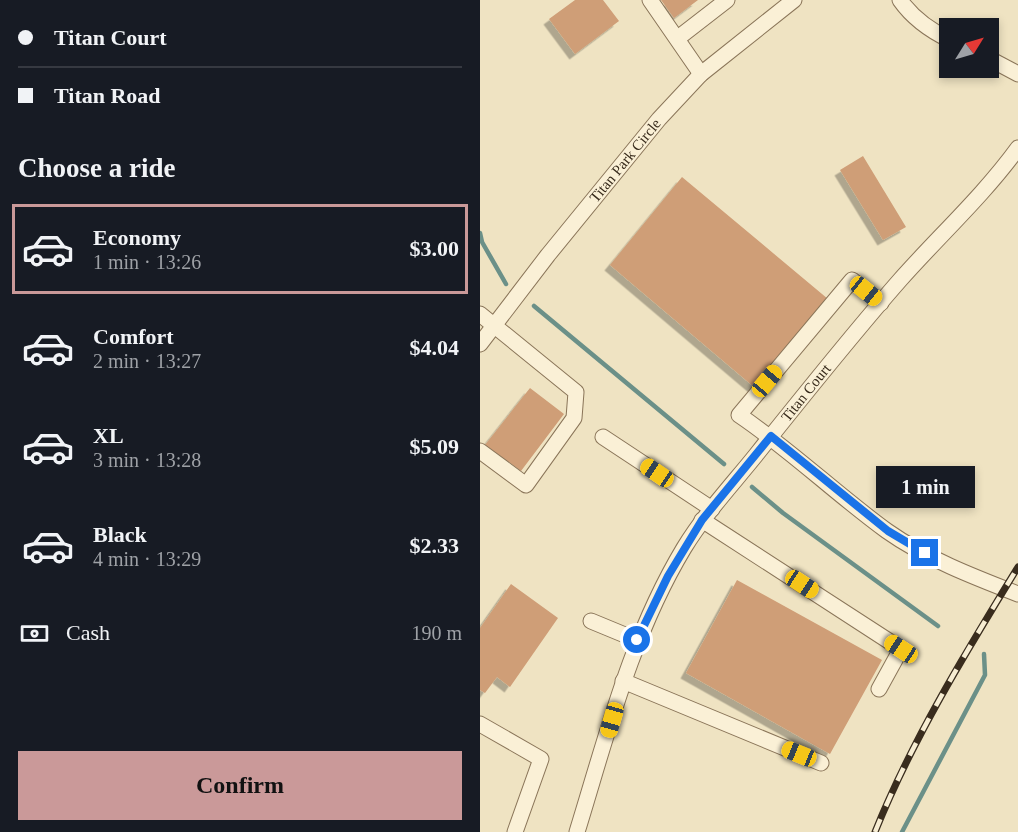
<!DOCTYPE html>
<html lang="en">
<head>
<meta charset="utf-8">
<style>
	:root { --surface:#171b24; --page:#20242c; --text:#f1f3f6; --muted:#9ea1a6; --line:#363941; --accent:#ca9999 }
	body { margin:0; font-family:"Times New Roman",serif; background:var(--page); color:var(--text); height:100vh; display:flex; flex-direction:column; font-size:22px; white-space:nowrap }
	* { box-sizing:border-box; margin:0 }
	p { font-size:20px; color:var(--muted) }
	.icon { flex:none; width:33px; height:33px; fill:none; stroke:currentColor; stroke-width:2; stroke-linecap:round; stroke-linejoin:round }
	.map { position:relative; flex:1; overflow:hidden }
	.sheet { display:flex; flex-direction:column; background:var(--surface); width:480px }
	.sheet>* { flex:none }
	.guide { display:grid; align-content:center; height:132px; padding:0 18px; background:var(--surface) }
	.needle { width:39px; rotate:53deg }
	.buttons { position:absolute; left:459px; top:18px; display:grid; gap:12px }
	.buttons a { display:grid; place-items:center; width:60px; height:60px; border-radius:0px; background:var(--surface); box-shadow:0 3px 9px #0003; font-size:30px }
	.end { position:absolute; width:27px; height:27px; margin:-14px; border:8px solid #1a73e8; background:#fff; box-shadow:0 0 0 3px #fff }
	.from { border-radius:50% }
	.bubble { position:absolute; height:42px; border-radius:0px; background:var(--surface); box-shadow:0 3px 9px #0003; font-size:20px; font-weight:600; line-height:42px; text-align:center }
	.car { position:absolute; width:18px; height:36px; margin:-18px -9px; border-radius:8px; box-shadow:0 0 4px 2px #0007; background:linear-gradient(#f5c518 24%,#345 0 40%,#f5c518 0 76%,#345 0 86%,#f5c518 0) }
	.guide b { display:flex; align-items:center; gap:21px; height:57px; font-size:22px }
	.guide b+b { border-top:2px solid var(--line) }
	.guide i { width:15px; height:15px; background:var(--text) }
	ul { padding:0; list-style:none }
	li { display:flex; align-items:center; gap:18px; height:90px; margin:0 12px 9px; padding:0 6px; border:3px solid transparent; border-radius:0px }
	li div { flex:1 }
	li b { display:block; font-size:22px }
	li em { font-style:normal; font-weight:600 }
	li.selected { border-color:var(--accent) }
	li>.icon { width:54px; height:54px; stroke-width:1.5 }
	h2 { padding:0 18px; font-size:27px; line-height:72px }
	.pay { display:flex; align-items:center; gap:15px; height:66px; padding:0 18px; font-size:22px }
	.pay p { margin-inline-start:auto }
	.action { display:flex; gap:12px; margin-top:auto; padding:12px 18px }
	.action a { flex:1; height:69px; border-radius:0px; background:var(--accent); color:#111; font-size:24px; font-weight:600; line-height:69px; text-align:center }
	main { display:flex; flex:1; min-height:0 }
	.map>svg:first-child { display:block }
</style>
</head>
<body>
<main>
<section class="sheet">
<div class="guide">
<b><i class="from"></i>Titan Court</b>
<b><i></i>Titan Road</b>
</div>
<h2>Choose a ride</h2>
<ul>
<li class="selected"><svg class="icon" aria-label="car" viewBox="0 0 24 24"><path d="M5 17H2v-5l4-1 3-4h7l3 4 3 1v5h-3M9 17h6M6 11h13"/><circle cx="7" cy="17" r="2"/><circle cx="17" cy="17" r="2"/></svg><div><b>Economy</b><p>1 min · 13:26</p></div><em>$3.00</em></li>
<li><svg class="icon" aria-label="car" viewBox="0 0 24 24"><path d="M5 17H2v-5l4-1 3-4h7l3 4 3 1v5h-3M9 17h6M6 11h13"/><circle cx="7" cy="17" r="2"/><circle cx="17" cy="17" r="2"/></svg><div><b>Comfort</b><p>2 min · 13:27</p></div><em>$4.04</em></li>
<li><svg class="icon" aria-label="car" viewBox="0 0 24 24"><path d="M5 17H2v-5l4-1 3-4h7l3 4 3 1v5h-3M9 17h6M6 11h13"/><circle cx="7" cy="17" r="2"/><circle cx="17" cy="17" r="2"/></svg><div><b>XL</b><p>3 min · 13:28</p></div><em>$5.09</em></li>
<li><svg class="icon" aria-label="car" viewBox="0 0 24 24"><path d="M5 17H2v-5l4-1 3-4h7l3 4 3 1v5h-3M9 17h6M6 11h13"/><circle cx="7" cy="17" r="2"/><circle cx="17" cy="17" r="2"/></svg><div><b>Black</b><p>4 min · 13:29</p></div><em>$2.33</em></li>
</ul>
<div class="pay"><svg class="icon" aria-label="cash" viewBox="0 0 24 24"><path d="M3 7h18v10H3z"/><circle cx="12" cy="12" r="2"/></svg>Cash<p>190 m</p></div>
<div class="action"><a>Confirm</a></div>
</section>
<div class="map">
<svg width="538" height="832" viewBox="0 0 538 832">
	<defs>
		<filter id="shadow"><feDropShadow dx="-5.5" dy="5.5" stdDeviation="0" flood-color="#0004"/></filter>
	</defs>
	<rect width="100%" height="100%" fill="#efe3c2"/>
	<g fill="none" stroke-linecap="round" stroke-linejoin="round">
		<path stroke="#6b9088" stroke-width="4.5" d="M0,233L2,242L26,284
			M54,306L244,464
			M272,487L303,513L458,626
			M422,832L505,675L504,654"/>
	</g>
	<path fill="#cf9e77" filter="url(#shadow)" d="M95,0H123L139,21L95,54L69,19Z
		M181,0H218L194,18Z
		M383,156L426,227L403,240L360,170Z
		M202,177L348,299L274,387L130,265Z
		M50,388L84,414L41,471L5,445Z
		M257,580L402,660L350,754L206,673Z
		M31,584L78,618L30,687L17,677L5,693L0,690V628Z"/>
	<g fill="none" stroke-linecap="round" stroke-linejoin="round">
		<g stroke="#8a7559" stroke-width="17">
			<g id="minor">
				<path d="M170,0L221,74"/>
				<path d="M420,0C432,17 451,31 470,40"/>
				<path d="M198,38L247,0"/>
				<path d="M508,58L538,74"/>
				<path d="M401,303L372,280L259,415C311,450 356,494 407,531C445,558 494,577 538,594"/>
				<path d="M0,314L96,392L94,418L46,485L0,451"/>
				<path id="s1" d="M0,344L68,255L179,119L221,74L314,0"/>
				<path d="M123,437L232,509"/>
				<path d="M222,520L421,649L399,689"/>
				<path d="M111,621L157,640"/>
				<path d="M143,681L341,763"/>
				<path d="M0,724L61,759L35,832"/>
				<path id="s2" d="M97,832C127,735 151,636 204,548C224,515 251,486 276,455C323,396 370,337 420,280C459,236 503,196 538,148"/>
			</g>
		</g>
		<use href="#minor" stroke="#faf0d6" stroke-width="15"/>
		<g stroke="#392c1d" stroke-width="7">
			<path id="rail" d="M395,832C432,740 486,652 538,567"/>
		</g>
		<use href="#rail" stroke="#f7edd2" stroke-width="4.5" stroke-dasharray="14" stroke-linecap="butt"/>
	</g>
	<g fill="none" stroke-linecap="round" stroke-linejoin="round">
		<path stroke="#1a73e8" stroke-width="8" d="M157,640L188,576L222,520L291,436L408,531L445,553"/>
	</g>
	<g text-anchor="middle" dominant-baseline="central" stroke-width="5" stroke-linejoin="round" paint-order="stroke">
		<g font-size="15" fill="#392c1d" stroke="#f7edd2">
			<text stroke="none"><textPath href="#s1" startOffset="234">Titan Park Circle</textPath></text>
			<text stroke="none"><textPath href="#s2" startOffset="502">Titan Court</textPath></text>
		</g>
	</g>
</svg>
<div class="buttons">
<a><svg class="needle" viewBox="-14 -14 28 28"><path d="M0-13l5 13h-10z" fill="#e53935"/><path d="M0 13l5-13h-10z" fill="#9ea1a6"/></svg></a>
</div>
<i class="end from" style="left:157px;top:640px"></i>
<i class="end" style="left:445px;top:553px"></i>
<div class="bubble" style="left:396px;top:466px;width:99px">1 min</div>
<i class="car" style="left:386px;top:291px;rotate:129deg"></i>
<i class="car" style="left:287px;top:381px;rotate:40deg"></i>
<i class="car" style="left:177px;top:473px;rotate:304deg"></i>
<i class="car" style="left:322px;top:584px;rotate:123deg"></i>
<i class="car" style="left:421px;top:649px;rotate:303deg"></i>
<i class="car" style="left:132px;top:720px;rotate:196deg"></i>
<i class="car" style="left:319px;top:754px;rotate:292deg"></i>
</div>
</main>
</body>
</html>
